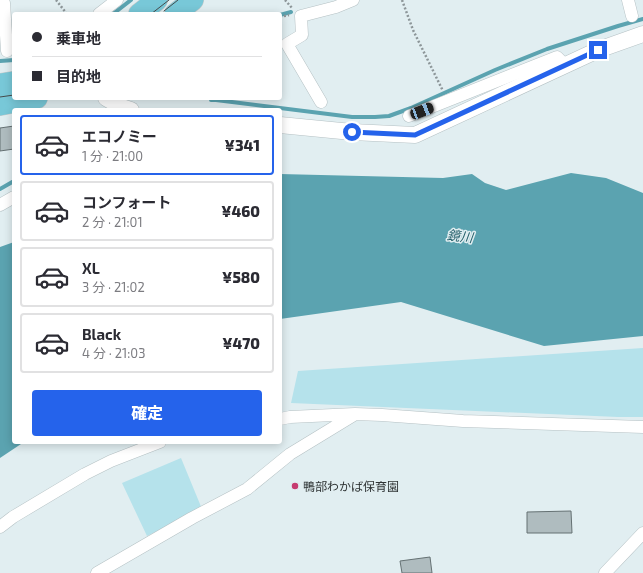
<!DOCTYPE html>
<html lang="ja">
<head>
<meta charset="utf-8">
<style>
	:root { --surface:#fff; --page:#f7f7f7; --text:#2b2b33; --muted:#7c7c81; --line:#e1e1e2; --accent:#2563eb }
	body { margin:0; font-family:"Exo 2","Noto Sans JP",sans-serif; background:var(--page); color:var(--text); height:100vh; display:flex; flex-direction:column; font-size:15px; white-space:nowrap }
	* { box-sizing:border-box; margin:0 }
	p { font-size:13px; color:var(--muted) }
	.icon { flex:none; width:22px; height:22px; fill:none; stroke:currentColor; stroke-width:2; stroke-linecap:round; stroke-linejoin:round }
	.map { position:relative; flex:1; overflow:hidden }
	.drawer { position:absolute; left:12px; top:108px; width:270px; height:336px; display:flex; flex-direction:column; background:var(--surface); border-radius:4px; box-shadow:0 2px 10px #0003 }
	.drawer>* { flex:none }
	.hud { position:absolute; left:12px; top:12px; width:270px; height:88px; border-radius:4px; box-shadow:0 2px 10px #0003; display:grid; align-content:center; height:88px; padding:0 20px; background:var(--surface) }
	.end { position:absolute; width:18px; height:18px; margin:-9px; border:5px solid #2563eb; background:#fff; box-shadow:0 0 0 2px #fff }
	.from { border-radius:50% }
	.car { position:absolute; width:12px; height:24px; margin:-12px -6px; border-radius:5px; box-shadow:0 0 3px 1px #0007; background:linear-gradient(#222 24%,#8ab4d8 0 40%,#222 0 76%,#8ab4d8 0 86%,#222 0) }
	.hud b { display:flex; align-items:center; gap:14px; height:38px; font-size:15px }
	.hud b+b { border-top:1px solid var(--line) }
	.hud i { width:10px; height:10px; background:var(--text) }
	ul { padding:7px 0 0; list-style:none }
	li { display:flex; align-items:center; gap:12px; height:60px; margin:0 8px 6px; padding:0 12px; border:2px solid var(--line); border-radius:4px }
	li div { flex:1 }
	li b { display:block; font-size:15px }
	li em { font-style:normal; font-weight:800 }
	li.current { border-color:var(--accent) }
	li>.icon { width:36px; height:36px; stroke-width:1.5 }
	.primary-button { display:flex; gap:8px; margin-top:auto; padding:8px 20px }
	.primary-button a { flex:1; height:46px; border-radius:4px; background:var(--accent); color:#fff; font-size:16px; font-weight:800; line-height:46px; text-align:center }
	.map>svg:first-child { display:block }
</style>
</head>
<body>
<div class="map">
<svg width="643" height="573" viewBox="0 0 643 573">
	<rect width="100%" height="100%" fill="#e1eef1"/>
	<path fill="#b5e2eb" d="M643,348V417H618L291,403L298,371Z
		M181,458L202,509L147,536L122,483Z"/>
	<path fill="#5ba3b0" d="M571,173L606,178L643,193V336L544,346L401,302L280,319V174L443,178L472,174L485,183L506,190Z
		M14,242V442H24L0,458V247Z"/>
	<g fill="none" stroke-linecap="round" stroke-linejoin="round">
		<path stroke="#5ba3b0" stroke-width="4" d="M113,14L131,0
			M280,15L291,12
			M0,61L14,60
			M211,100H216L352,117H375L389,116L411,108L495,70L547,49L618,26L643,19
			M0,189L14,181"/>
	</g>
	<path fill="#afbcbf" stroke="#657173" d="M14,126V149L0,151V128Z
		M571,511L572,533H527V512Z
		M430,557L432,573H402L400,561Z"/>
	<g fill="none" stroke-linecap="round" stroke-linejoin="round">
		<g stroke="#b5c1c4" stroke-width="13">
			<path id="minor" d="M2,0L4,3L7,51
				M628,0L632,16
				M99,14L117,0
				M321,102L287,44L302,35L301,16L336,7L353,0
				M409,116L557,57L565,65
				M0,205L14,197
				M280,419L290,417L355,414L382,415L463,421L643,427
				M0,527L13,517L85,474L111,461L160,442
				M97,573L192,518L247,489L290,454L354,415
				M605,573L643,533"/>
		</g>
		<g stroke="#b5c1c4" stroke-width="17">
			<path id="tertiary" d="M106,98L122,107L131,110
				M280,125L352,132L415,135L598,50L643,34"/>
		</g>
		<g stroke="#c9caca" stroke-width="22">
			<path id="trunk" d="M139,14L157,0
				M175,14L193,0
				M0,84L14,82
				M0,105L37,98"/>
		</g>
		<path stroke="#8d9699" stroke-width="2.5" stroke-dasharray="2 2" stroke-linecap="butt" d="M56,0L67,14
			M285,0L292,8
			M402,0L413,30L443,91
			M280,17L289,15"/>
		<use href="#minor" stroke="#fff" stroke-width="12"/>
		<use href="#tertiary" stroke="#fff" stroke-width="16"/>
		<use href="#trunk" stroke="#78c8d8" stroke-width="21"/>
		<path stroke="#464c4d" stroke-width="1" d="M164,11L178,0
			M151,14L169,0
			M0,97L14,95"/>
	</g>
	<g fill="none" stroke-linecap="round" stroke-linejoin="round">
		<path stroke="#2563eb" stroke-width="5" d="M352,132L415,135L598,50"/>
	</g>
	<circle fill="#c63b70" stroke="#e1eef1" stroke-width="1.5" cx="295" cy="486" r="4"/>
	<g text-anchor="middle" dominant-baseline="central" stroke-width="3" stroke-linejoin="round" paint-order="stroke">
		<g font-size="12" fill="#2f3435" stroke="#e1eef1" text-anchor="start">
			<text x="303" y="486">鴨部わかば保育園</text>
		</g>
		<g font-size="13" font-style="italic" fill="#25606b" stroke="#e1eef1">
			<text transform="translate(460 236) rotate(6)">鏡川</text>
		</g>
	</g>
</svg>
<i class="end from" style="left:352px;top:132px"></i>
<i class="end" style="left:598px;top:50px"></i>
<i class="car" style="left:422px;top:111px;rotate:69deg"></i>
<div class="hud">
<b><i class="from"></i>乗車地</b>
<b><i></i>目的地</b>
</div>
<section class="drawer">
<ul>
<li class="current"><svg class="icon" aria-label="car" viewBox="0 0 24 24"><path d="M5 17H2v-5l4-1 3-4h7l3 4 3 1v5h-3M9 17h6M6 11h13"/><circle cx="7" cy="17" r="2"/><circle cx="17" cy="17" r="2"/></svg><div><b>エコノミー</b><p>1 分 · 21:00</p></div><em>¥341</em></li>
<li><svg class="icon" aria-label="car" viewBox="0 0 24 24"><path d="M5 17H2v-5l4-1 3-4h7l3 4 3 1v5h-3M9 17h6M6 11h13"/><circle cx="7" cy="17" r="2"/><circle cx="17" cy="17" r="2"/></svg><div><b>コンフォート</b><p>2 分 · 21:01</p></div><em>¥460</em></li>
<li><svg class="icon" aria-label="car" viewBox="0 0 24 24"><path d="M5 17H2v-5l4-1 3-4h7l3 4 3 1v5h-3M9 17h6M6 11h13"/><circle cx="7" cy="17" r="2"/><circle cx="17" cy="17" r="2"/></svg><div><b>XL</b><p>3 分 · 21:02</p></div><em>¥580</em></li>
<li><svg class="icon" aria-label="car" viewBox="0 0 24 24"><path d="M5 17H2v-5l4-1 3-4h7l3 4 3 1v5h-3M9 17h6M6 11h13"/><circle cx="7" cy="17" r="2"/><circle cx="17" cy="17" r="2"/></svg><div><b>Black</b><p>4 分 · 21:03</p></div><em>¥470</em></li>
</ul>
<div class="primary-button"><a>確定</a></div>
</section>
</div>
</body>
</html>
